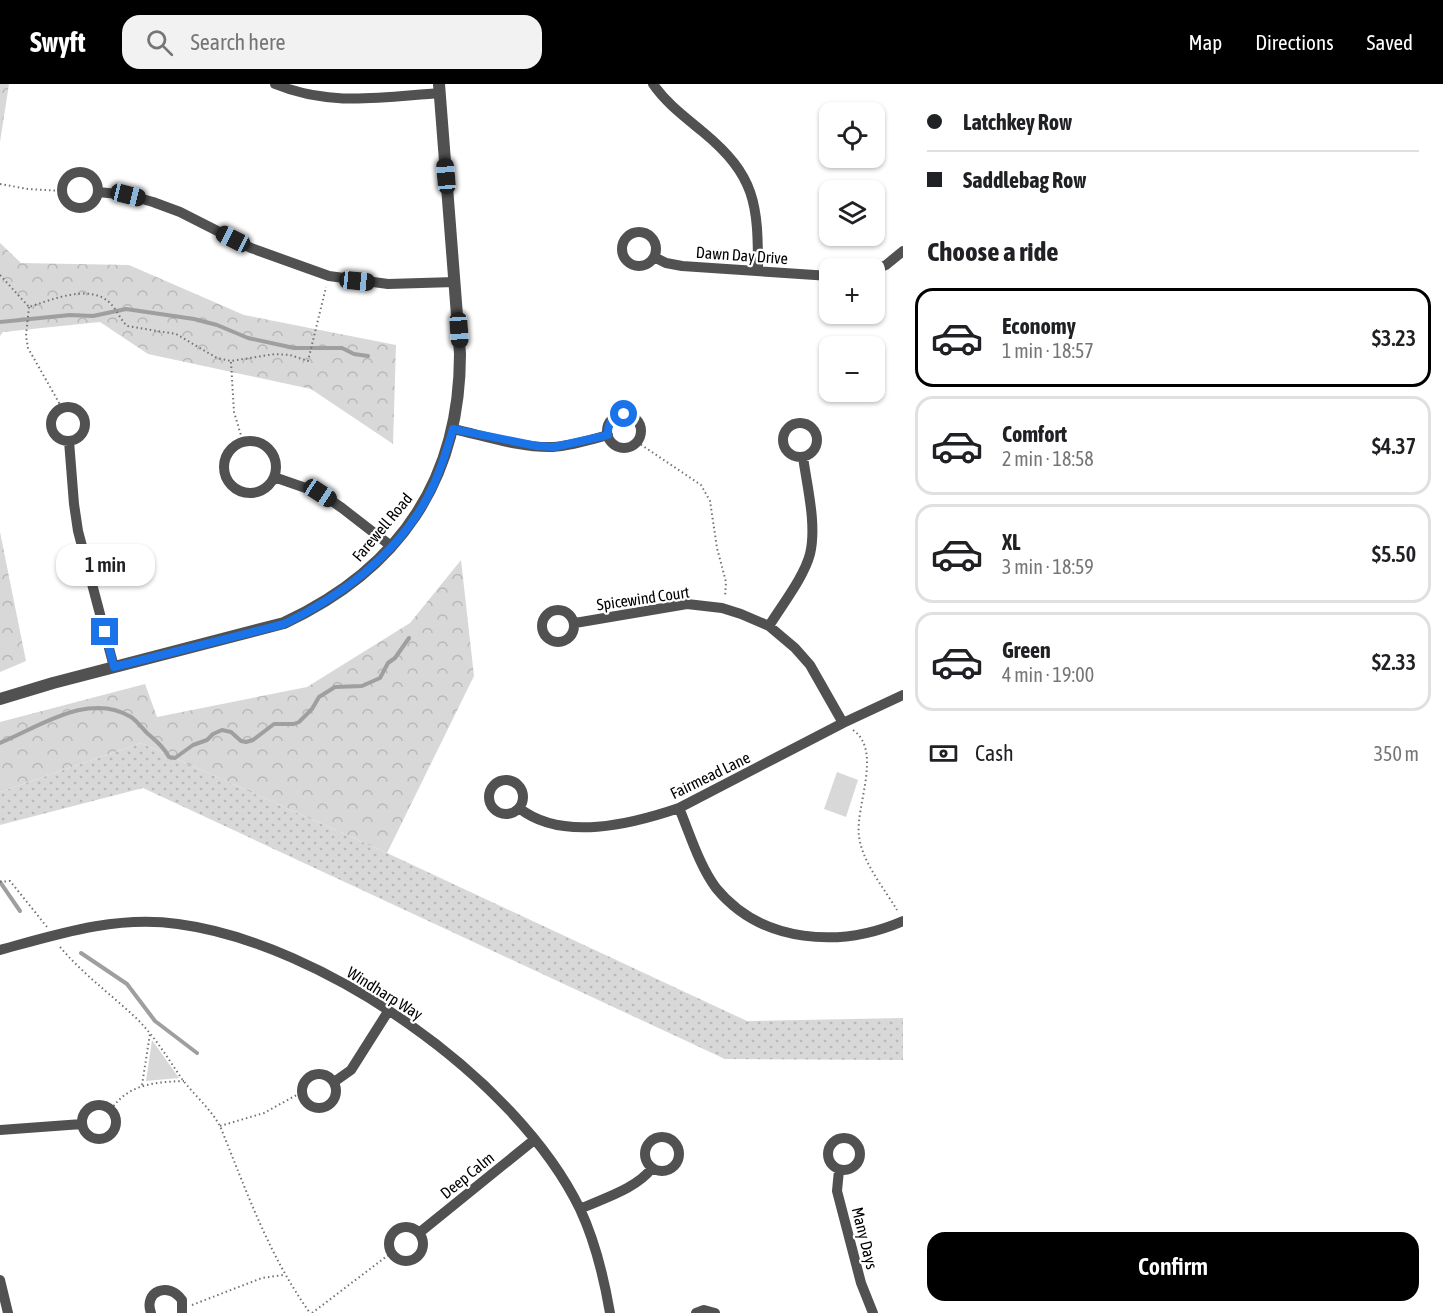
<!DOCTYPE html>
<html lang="en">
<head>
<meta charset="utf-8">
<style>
	:root { --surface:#fff; --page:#f2f2f2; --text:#202124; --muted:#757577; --line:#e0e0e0; --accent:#000 }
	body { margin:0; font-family:"Asap Condensed",sans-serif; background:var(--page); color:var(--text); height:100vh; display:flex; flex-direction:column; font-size:22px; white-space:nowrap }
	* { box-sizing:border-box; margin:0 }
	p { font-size:20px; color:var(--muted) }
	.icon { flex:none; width:33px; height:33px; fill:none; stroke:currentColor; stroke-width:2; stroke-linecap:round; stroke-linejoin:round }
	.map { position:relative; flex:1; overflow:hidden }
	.side { display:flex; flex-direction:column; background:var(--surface); width:540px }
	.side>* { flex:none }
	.top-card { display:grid; align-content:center; height:132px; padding:0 24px; background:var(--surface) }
	.tools { position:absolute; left:819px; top:18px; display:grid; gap:12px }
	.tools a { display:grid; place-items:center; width:66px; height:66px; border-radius:12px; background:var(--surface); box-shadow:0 2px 4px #0004; font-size:30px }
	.end { position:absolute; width:27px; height:27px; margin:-14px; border:8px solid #1a73e8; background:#fff; box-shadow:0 0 0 3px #fff }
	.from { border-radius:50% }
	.bubble { position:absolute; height:42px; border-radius:18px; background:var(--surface); box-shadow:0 2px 4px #0004; font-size:20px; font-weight:600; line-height:42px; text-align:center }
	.car { position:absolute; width:18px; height:36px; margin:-18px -9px; border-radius:8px; box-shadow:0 0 4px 2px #0007; background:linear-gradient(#222 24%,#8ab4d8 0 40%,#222 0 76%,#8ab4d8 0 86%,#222 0) }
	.top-card b { display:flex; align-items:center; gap:21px; height:57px; font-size:22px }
	.top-card b+b { border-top:2px solid var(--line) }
	.top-card i { width:15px; height:15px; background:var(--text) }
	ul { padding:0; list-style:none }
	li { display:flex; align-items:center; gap:18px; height:99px; margin:0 12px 9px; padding:0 12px; border:3px solid var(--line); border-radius:18px }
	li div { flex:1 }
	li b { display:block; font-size:22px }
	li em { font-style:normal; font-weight:600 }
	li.active { border-color:var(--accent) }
	li>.icon { width:54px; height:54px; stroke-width:1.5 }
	h2 { padding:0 24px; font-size:27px; line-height:72px }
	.pay { display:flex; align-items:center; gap:15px; height:66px; padding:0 24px; font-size:22px }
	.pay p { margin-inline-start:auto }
	.cta { display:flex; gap:12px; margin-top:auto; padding:12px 24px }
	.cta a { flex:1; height:69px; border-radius:18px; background:var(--accent); color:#fff; font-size:24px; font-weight:600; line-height:69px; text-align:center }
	header { display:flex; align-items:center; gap:36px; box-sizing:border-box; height:84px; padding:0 30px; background:var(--accent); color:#fff }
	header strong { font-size:28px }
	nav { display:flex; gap:33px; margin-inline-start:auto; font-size:21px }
	.search { width:420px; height:54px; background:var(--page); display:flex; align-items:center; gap:15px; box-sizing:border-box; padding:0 21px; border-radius:18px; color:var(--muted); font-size:22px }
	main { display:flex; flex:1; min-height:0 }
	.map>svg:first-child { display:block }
</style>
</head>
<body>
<header>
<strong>Swyft</strong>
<div class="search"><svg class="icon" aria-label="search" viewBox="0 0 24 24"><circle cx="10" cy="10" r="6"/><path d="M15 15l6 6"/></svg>Search here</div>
<nav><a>Map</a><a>Directions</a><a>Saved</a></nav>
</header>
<main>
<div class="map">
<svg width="903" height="1229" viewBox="0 0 903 1229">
	<defs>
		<pattern id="grass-dots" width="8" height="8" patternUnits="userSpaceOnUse" patternTransform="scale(1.5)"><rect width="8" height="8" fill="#d8d8d8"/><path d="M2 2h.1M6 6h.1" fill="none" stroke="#b8b8b8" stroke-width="1.8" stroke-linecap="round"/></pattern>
		<pattern id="forest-crowns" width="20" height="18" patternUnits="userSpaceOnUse" patternTransform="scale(1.5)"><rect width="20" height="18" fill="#d8d8d8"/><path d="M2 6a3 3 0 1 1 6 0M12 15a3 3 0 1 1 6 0" fill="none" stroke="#b8b8b8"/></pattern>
	</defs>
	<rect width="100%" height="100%" fill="#fff"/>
	<path fill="url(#grass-dots)" d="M141,659L387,769L747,937L903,934V976L725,975L143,704L0,741V708Z"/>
	<path fill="url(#forest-crowns)" d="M0,0H9L0,58Z
		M0,159L21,179L129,181L244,231L396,261L393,360L311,305L148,270L100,238L3,248L0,252Z
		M0,448L26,577L0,588Z
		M461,476L474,592L387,769L141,659L0,708V638L145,600L157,633L307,603L410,539Z"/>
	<path fill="#d8d8d8" d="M837,688L858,696L846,733L824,725Z
		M152,956L179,994L146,997Z"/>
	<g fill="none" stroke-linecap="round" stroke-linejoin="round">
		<path stroke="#9f9f9f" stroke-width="4" d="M0,238L70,231L93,232L126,225L194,235L217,241L248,254L294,264H342L354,270L368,272
			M0,659C39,643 89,607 131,633C137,637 142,644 147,649C156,657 163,662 169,673L175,674L193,661L207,656L213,650L222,646L231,648L241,657L246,658L253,656L274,640H294L299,638L312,625L319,613L335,603L362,602L380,594L388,579L395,574L409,554
			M0,798L20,827
			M81,869L127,900L155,937L197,969"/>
		<path stroke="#737373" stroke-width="2" stroke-dasharray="1.5 3" stroke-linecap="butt" d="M0,100L28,105L62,107
			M0,191L29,223C51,216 90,199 110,219C117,226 120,235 127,242L176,250L217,274L231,277L275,270L290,271L308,277L326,203
			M29,223L26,252L28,264L62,324
			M231,278L234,328L243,358
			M637,358L701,401L710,417L717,464L726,498L725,513
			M853,646C883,667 855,722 859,752C862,778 884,804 897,826
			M0,798L10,797L47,843
			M60,863C82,889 109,909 134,932C154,951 167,973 182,995C194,1011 210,1024 220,1042C247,1108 268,1170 310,1229
			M142,1001L150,950
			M111,1026C127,1000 156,998 184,997
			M220,1042L264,1029L302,1008
			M192,1221L262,1194L283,1191
			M312,1229L391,1169"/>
		<path stroke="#515151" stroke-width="10" d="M275,0C330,23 382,13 440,9
			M653,0C666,19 685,33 703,48C756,92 758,120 758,186
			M62 106a18 18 0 1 1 36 0a18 18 0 1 1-36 0Z
			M98,108L128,111L153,118L180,128L251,164L329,192L388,200L455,198
			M622 165a17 17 0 1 1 34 0a17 17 0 1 1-34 0Z
			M654,173L666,179L682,182L830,192
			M874,186L886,181L903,167
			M51 340a17 17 0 1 1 34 0a17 17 0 1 1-34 0Z
			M607 347a17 17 0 1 1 34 0a17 17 0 1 1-34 0Z
			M783 356a17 17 0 1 1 34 0a17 17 0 1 1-34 0Z
			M453,345C485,352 520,364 553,363C571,362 590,356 608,351
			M69,357L74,420L78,447L114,583
			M224 383a26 26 0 1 1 52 0a26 26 0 1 1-52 0Z
			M274,393L320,409L342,424L391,462
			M542 542a16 16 0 1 1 32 0a16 16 0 1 1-32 0Z
			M575,539L687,520L722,524L741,530L769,542L795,564L810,581L843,639
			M769,542C782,521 804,493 810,470C817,441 807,402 803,373
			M489 713a17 17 0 1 1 34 0a17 17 0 1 1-34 0Z
			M519,724C562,758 632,740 679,724L843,639L903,611
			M679,724C690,750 699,781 716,804C762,860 841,864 903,837
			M0,866C58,850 117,831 178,840C322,859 516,993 580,1125C595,1157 604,1194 610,1229
			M302 1007a17 17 0 1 1 34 0a17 17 0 1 1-34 0Z
			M334,998L351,986L389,926
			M82 1038a17 17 0 1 1 34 0a17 17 0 1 1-34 0Z
			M0,1046L82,1040
			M645 1070a17 17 0 1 1 34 0a17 17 0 1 1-34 0Z
			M828 1070a16 16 0 1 1 32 0a16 16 0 1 1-32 0Z
			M839,1086L837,1107L861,1199L873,1229
			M580,1125C604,1114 636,1105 652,1084
			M389 1160a17 17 0 1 1 34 0a17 17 0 1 1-34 0Z
			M419,1149L534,1056
			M0,1196L8,1229
			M151,1229C143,1207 169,1197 182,1216V1229
			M696,1229L704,1226L715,1229"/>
		<path stroke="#515151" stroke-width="12" d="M0,615L53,599L284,539C398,486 460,397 460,270L439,0"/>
	</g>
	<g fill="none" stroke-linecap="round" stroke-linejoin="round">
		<path stroke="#1a73e8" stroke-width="8" d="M105,548L114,583L284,540C341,512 396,471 427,414C439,392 446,368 453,345L537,362L554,363L608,351C607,339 612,333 624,330"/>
	</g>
	<g text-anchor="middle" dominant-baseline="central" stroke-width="4.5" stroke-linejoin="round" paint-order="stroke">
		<g font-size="16" fill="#000" stroke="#fff">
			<text transform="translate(742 171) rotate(4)">Dawn Day Drive</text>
			<text transform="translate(382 443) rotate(-50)">Farewell Road</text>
			<text transform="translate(643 514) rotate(-8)">Spicewind Court</text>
			<text transform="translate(710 691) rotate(-26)">Fairmead Lane</text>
			<text transform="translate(385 909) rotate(32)">Windharp Way</text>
			<text transform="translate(467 1091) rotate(-39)">Deep Calm</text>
			<text transform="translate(865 1154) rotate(76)">Many Days</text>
		</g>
	</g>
</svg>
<div class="tools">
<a><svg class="icon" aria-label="locate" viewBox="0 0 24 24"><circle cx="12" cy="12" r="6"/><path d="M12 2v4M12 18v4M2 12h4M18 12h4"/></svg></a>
<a><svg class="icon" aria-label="layers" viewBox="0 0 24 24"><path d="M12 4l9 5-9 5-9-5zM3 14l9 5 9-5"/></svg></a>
<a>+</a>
<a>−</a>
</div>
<i class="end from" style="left:624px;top:330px"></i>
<i class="end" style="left:105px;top:548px"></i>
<div class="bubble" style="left:56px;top:460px;width:99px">1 min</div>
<i class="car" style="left:446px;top:92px;rotate:355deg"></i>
<i class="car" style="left:128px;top:111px;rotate:104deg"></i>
<i class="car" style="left:233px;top:155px;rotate:297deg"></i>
<i class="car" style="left:357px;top:197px;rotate:96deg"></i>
<i class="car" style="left:459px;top:246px;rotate:176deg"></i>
<i class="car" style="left:320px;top:409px;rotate:123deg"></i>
</div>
<section class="side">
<div class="top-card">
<b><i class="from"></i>Latchkey Row</b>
<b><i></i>Saddlebag Row</b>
</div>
<h2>Choose a ride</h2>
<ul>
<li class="active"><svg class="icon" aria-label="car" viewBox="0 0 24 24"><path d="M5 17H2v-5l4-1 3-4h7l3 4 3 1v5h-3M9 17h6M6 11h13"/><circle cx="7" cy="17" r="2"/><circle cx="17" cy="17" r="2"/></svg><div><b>Economy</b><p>1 min · 18:57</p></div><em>$3.23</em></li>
<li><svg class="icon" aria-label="car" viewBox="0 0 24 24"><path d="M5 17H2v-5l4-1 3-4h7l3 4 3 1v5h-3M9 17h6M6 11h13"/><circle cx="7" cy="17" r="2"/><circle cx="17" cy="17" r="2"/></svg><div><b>Comfort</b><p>2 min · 18:58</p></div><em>$4.37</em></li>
<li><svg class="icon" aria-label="car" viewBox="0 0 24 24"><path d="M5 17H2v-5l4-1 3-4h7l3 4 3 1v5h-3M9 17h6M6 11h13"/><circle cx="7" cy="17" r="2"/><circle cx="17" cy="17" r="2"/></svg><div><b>XL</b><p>3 min · 18:59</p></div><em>$5.50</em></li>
<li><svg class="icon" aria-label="car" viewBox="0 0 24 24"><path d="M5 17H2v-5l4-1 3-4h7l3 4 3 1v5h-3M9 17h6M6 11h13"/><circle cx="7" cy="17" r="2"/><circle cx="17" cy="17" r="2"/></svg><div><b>Green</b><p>4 min · 19:00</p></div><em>$2.33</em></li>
</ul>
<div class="pay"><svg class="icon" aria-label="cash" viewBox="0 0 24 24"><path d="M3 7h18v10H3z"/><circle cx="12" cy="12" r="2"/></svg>Cash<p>350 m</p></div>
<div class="cta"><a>Confirm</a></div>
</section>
</main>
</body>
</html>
